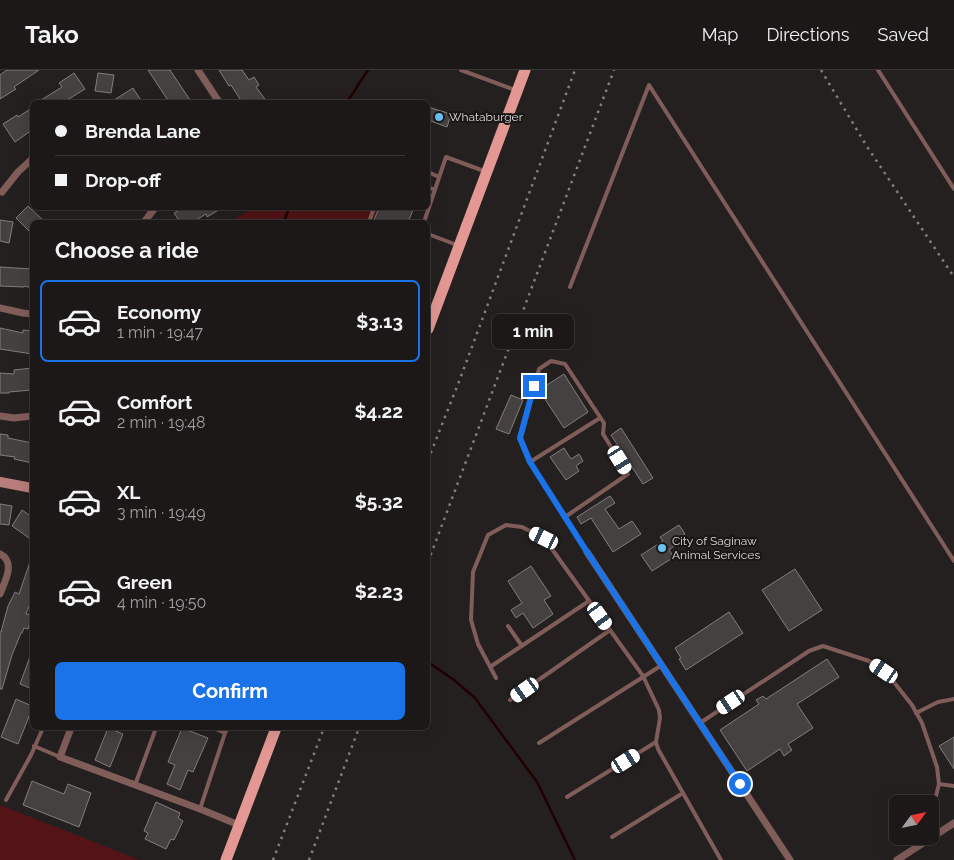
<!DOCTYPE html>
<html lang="en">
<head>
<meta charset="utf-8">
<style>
	:root { --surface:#1b1817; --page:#242120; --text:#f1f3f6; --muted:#a0a0a1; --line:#393736; --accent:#1a73e8 }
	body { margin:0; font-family:Raleway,sans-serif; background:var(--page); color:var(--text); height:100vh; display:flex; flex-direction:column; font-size:19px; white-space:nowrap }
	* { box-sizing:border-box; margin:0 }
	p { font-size:16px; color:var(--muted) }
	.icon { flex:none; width:28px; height:28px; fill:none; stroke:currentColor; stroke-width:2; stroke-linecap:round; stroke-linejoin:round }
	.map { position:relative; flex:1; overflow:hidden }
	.details { position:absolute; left:30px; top:150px; width:400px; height:510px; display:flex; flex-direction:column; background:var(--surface); border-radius:8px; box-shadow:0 5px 20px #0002,0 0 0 1px var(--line) }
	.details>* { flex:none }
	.top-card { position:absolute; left:30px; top:30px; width:400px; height:110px; border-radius:8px; box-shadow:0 5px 20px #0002,0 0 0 1px var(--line); display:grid; align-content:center; height:110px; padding:0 25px; background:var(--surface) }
	.needle { width:32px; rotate:57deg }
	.tools { position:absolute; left:889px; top:725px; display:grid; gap:10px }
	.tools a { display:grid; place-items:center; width:50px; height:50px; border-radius:8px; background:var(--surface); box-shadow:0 5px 20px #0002,0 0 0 1px var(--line); font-size:25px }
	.end { position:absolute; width:22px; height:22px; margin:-11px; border:6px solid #1a73e8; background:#fff; box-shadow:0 0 0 2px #fff }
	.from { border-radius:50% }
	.bubble { position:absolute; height:35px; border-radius:8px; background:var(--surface); box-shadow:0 5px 20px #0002,0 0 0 1px var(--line); font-size:16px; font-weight:700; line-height:35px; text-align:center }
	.car { position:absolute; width:15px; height:30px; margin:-15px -8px; border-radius:6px; box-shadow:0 0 4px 1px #0007; background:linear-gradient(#fff 24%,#345 0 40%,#fff 0 76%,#345 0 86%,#fff 0) }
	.top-card b { display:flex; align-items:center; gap:18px; height:48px; font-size:19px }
	.top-card b+b { border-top:1px solid var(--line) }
	.top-card i { width:12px; height:12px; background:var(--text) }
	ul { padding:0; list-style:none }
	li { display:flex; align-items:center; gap:15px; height:82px; margin:0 10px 8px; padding:0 15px; border:2px solid transparent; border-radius:8px }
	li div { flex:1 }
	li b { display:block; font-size:19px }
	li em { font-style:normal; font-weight:700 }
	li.active { border-color:var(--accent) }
	li>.icon { width:45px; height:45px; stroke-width:1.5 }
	h2 { padding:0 25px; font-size:22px; line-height:60px }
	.primary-button { display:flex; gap:10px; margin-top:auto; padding:10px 25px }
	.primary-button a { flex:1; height:58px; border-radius:8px; background:var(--accent); color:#fff; font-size:20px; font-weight:700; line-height:58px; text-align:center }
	header { display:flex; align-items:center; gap:30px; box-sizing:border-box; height:70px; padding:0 25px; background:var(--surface); border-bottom:1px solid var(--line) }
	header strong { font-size:24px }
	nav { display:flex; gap:28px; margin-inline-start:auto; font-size:18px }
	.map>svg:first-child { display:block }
</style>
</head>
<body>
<header>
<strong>Tako</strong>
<nav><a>Map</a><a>Directions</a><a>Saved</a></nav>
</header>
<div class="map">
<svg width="954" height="790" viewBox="0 0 954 790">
	<rect width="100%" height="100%" fill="#24201f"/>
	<path fill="#541417" d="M253,138H380L372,152H230Z
		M0,735L140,790H0Z"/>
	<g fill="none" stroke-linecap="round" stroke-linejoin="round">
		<path stroke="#220002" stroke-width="2.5" d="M347,32L368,0
			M284,152L289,138
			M428,592L454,610L475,628L537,712L575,790"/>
	</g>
	<path fill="#454140" stroke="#837e7d" d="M7,0H39L14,17L16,19L0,29V5Z
		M148,0H170L190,30L186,32H169Z
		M219,0H242L249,10L254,7L259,15L256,17L267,32H242L231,15L229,16Z
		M74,3L85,19L64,32H38L62,17L59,13Z
		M98,3L114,5L111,23L95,21Z
		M133,18L142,32H111Z
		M428,37L451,44L447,57L428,50Z
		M32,38V60L15,72L3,54L17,45L18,47Z
		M28,136L45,152H32V164L16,148Z
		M183,138H222L207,147L206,144L193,152H180L174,143Z
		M379,138H408L413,140L408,152H373Z
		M0,150L13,152L9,173L0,171Z
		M0,197L32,199V218L24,216V217L0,216Z
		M0,258L23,263V260L32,261V284L0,279Z
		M32,298V320L9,322V323H0V303L14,304V300Z
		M564,304L588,342L564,358L539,320Z
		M511,325L523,330L509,364L496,359Z
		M621,358L653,408L643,414L611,365Z
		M0,364L8,365V368L32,373V393L14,389L15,387L0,385Z
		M564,378L571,389L579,384L583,391L576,396L579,401L566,410L550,387Z
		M610,426L615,433L605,439L619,459L632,451L641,464L613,482L591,448L581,454L577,447Z
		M0,434L12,436L9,455L0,454Z
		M22,440L32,447V470L12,456Z
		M679,455L685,464L672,473L674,476L669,480L674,487L652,501L641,485L663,471L660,467Z
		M31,489L32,490V529L26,544L32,545L28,559L24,558L22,563H21L12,585L2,619H0V562H1L8,536L15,522L19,524Z
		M531,496L551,526L544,530L553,544L533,558L523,543L516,548L511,540L522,533L508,511Z
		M795,499L822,540L789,561L762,520Z
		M729,542L743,563L686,600L679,589L681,588L675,578Z
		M32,581V619L20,614Z
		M827,589L839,607L797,634L813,658L788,674L792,680L784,686L780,679L747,701L720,660L759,634L756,630L763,626L766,629Z
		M16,629L32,636V639L18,674L1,667Z
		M108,658L123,664L110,697L95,690Z
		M182,658L208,668L193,702L188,700L180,720L167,714L175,695L168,692Z
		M954,667V699L939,676Z
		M32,711L64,724L68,714L91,723L79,757L23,735Z
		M156,732L180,743L178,748L183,751L174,770L171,769L166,779L145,769L148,763L144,761Z"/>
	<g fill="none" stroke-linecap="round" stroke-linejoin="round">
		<path stroke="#815d5a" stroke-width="4" d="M461,0L515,20
			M878,0L954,119
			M428,102L439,107
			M428,117L435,120
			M369,152L374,138
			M424,152L446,87L484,101
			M428,164L457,175
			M570,217L649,15L954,491
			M530,392L600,348
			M565,447L628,404L603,364L604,353L565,294L551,291L539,299L520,368L530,392L587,482
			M508,556L522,576
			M490,597L589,531
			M496,608L478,574L471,550L473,502L488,465L506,455L522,457L544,468L643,606L659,640L660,648L656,672L658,679L721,790
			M510,630L610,560
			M916,643L938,632L954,629
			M700,653L809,581L823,576L869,591L885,601L912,635L922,653L937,697L939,714L934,734L930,740
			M214,658L225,663
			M539,673L662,595
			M34,676L60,687
			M939,714L954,716
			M135,715L156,658
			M567,727L656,672
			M6,730L31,685L43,658
			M200,739L225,663L228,658
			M930,758L934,766
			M612,767L683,723"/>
		<path stroke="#815d5a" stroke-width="7" d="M198,0L219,32
			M2,122L18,102L32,89
			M144,152L155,138
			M0,238L23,243L32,244
			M0,346L14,348L32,346
			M587,482L790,790
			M0,484C16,492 5,511 0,524
			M71,658L60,687L200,739L239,755
			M897,790L954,753"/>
		<path stroke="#b87e7b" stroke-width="10" d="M0,412L32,418"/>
		<path stroke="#e39894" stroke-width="11" d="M428,259L525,0
			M226,790L276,658"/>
		<path stroke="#827f7e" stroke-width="2.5" stroke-dasharray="2.5 5" stroke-linecap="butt" d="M821,0L866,75L954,207
			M428,390L460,309L575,0
			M428,492L614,0
			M273,790L324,658
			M309,790L359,658"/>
	</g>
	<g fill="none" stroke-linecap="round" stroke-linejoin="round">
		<path stroke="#1a73e8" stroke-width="6" d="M534,316L520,368L530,392L587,482L740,714"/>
	</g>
	<g fill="#6ac3f1" stroke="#1a1616" stroke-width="2">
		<circle cx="439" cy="47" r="5"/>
		<circle cx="662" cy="478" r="5"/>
	</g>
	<g text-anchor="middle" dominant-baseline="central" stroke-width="4" stroke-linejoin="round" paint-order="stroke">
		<g font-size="12" fill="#dddad9" stroke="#1a1616" text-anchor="start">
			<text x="449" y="47">Whataburger</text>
			<text x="672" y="471">City of Saginaw<tspan x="672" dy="14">Animal Services</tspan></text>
		</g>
	</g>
</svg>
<div class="tools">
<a><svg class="needle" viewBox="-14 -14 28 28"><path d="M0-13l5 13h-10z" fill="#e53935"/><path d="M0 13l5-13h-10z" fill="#a0a0a1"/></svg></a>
</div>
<i class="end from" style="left:740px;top:714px"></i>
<i class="end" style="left:534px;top:316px"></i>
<div class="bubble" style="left:492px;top:244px;width:82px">1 min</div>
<i class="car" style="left:620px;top:390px;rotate:148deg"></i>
<i class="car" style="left:544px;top:468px;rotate:296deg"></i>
<i class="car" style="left:600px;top:546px;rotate:144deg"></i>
<i class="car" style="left:884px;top:601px;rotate:304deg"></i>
<i class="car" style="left:525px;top:620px;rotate:235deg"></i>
<i class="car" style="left:731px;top:632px;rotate:236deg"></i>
<i class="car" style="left:626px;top:691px;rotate:58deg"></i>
<div class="top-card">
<b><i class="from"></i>Brenda Lane</b>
<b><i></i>Drop-off</b>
</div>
<section class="details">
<h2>Choose a ride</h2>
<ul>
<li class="active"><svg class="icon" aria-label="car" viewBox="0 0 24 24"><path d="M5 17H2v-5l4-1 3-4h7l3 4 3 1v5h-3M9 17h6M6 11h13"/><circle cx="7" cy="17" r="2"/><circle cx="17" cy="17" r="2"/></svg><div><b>Economy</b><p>1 min · 19:47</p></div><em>$3.13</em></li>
<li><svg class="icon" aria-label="car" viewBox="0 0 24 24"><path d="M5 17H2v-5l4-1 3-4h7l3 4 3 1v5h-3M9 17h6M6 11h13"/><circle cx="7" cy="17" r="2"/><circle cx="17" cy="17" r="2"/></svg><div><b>Comfort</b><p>2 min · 19:48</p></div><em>$4.22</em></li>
<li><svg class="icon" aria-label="car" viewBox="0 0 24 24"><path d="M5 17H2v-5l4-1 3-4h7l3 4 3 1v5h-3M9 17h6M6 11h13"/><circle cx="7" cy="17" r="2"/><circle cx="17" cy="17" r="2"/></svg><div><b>XL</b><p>3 min · 19:49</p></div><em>$5.32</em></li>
<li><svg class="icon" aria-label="car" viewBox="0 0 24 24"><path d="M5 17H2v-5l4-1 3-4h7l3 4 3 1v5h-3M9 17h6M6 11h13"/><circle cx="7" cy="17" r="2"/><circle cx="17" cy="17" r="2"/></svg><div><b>Green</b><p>4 min · 19:50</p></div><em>$2.23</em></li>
</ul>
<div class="primary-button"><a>Confirm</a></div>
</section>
</div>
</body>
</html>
